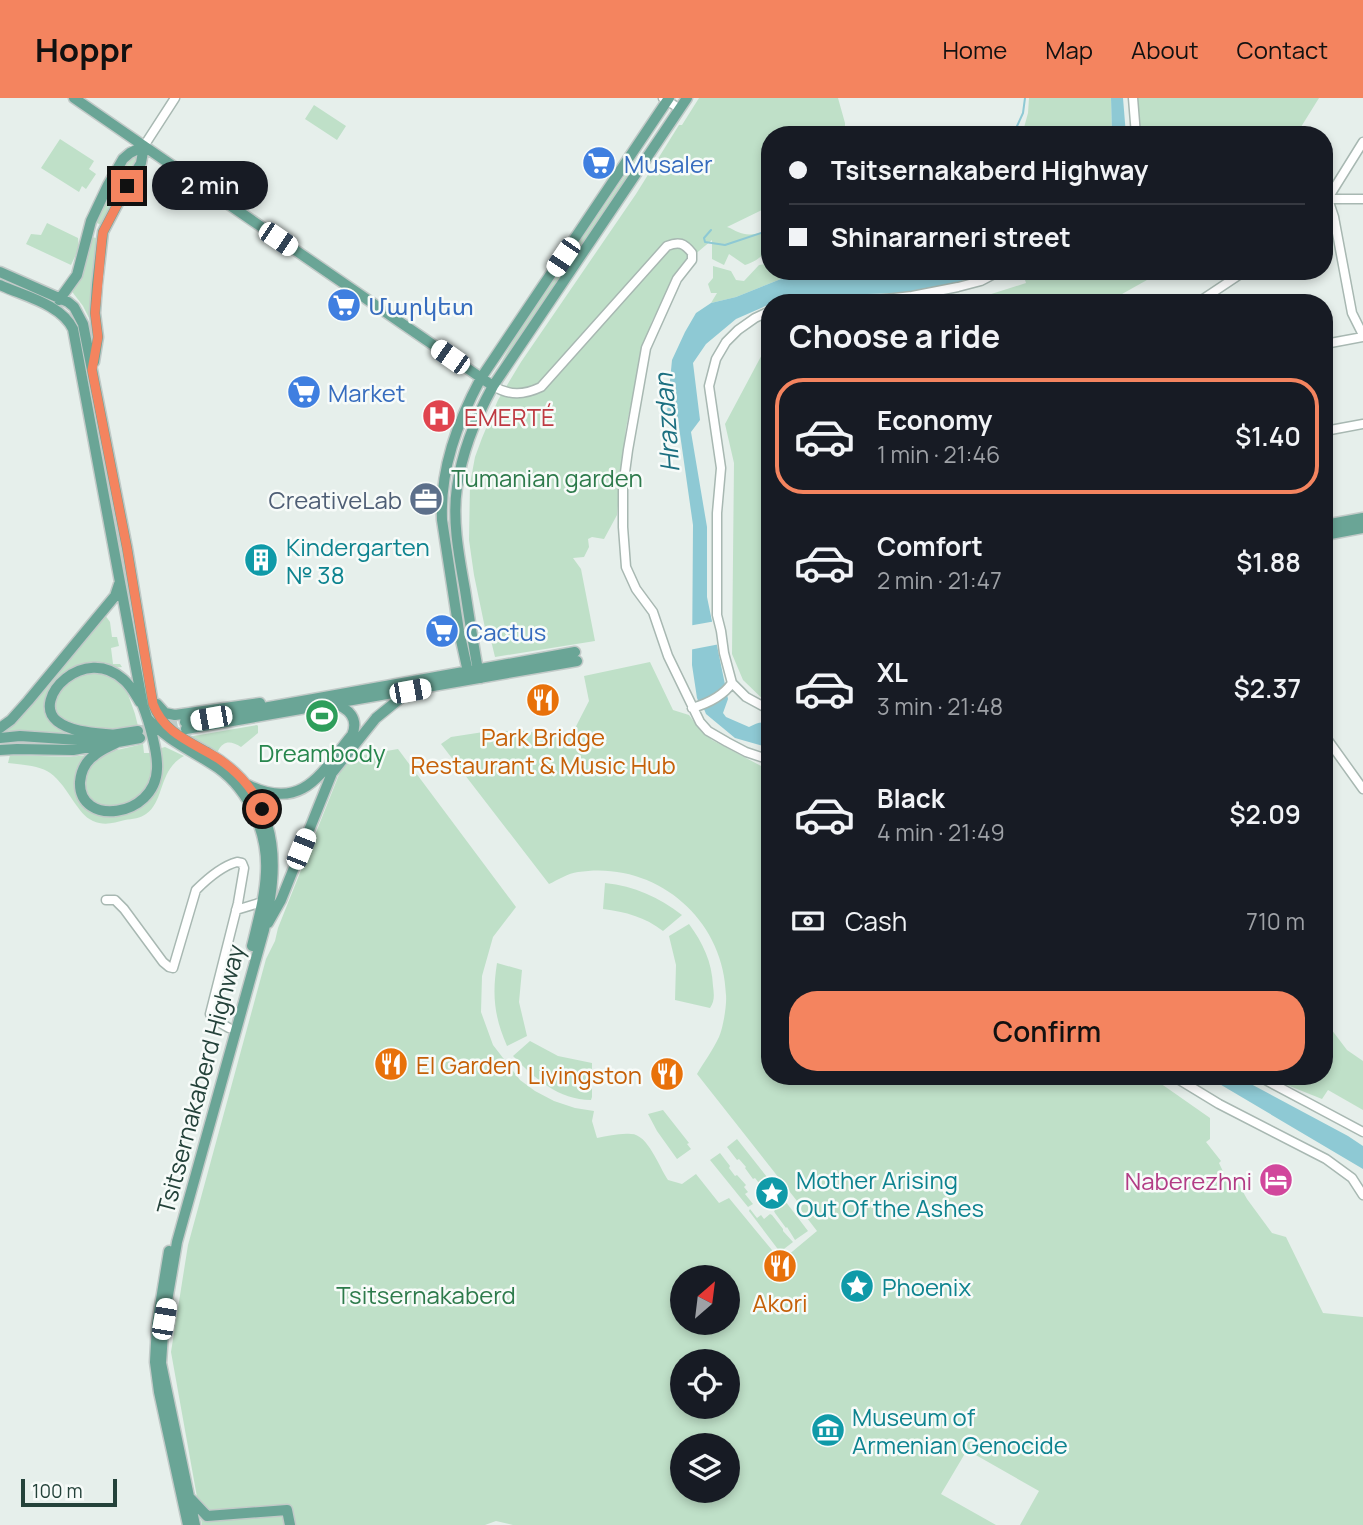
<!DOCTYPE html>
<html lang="en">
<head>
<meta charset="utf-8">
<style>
	:root { --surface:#171b24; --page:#20242c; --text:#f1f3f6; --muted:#9ea1a6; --line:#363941; --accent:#f4845f }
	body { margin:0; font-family:Manrope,"Noto Sans Armenian",sans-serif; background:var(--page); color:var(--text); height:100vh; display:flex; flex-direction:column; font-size:26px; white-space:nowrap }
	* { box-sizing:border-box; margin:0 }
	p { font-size:23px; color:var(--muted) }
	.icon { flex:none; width:38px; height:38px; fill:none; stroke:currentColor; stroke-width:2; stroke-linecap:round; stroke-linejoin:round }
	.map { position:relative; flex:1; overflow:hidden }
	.sheet { position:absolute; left:761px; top:196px; width:572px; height:791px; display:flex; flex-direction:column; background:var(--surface); border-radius:28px; box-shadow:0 4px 10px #0003 }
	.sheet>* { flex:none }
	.guide { position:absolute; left:761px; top:28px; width:572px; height:154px; border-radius:28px; box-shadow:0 4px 10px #0003; display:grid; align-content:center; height:154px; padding:0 28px; background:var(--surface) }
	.needle { width:46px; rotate:28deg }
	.buttons { position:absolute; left:670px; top:1167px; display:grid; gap:14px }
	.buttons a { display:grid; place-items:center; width:70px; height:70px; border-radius:50%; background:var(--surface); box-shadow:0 4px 10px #0003; font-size:35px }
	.scale { position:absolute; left:21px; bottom:18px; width:96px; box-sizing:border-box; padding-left:7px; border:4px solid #24423a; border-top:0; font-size:19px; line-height:24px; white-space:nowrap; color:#24423a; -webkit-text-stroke:5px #f7fbf9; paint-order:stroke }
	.end { position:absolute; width:32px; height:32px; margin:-16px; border:9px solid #f4845f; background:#111; box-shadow:0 0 0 4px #111 }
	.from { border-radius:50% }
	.bubble { position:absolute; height:49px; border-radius:24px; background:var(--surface); box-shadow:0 4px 10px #0003; font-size:23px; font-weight:600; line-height:49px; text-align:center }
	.car { position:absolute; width:21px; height:42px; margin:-21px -10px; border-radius:9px; box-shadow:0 0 5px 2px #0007; background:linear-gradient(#fff 24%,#345 0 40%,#fff 0 76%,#345 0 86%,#fff 0) }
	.guide b { display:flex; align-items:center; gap:24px; height:66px; font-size:26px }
	.guide b+b { border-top:2px solid var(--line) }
	.guide i { width:18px; height:18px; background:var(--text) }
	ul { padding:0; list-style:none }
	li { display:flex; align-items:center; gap:21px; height:116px; margin:0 14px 10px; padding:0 14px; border:4px solid transparent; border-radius:28px }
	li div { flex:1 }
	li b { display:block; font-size:26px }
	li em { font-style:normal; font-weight:600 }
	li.active { border-color:var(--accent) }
	li>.icon { width:63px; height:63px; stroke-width:1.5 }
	h2 { padding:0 28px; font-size:32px; line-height:84px }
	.pay { display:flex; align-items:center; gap:18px; height:77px; padding:0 28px; font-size:26px }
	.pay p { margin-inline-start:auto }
	.button { display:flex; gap:14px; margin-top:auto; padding:14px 28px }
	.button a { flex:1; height:80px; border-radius:28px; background:var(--accent); color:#111; font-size:28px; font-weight:600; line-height:80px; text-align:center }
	header { display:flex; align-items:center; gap:42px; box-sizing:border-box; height:98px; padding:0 35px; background:var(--accent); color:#111 }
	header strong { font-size:33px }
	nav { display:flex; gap:38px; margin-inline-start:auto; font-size:24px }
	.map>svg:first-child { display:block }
</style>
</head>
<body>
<header>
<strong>Hoppr</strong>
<nav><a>Home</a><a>Map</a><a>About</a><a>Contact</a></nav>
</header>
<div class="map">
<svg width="1363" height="1427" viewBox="0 0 1363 1427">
	<rect width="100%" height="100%" fill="#e6efeb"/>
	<path fill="#bfe0c8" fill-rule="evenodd" d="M699,0H838L845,25V37H770V108L727,129C731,130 735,133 738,134C748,139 760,135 770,133C770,152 763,161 745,167L729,156L724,167L712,161V142L680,169L652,223L642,252L626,330L617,417L604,441L592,439L588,441L589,449L584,459L573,460L581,471L595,543L495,559L488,530H485L474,477L469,442L470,386L475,359L482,340L498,302L521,264L636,96L679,27H682Z
		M1029,0H1111L1112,37H1022L1028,15Z
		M1129,0H1319L1296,37H1132Z
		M314,7L346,28L337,42L305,21Z
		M60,41L94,63L89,71L96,76L86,91L82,88L79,94L41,70Z
		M135,57L137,64L101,127L97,125L96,122L125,63Z
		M639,57L641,58L555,190L500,266L520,231Z
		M47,125L78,140L79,150L71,167L26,146L31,136L41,137Z
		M92,139L96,140L97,143L90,222L83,208L70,191Z
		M766,166L770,167V173H813L811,175L786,179L736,199L711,205L717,195H711L708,186L713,180V168L731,173L736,182L744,183L759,167Z
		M1022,173H1163L1106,205H963L1026,185Z
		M766,249L770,252V605H767L743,582L732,556L734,365L725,326Z
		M105,517L110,524L112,539H117L119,548L111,550L113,566H120L122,569C112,571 104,564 94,565C81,566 53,582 49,595C46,603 47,610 48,618L88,636L0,637V635L5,632Z
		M650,564L673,612L689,617L698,629L712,642L763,669L770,671V978H1150L1210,1020V1041L1206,1044L1221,1063L1219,1065L1230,1088L1238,1085L1247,1101L1272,1135L1286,1139L1323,1215L1363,1219V1427H1020L1039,1393L967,1352L941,1396L996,1427H513L496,1423L485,1427H202L171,1254L188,1147L266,861L275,843L278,830L340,674L352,659L398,651L516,809L493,839L482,878L481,914L493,947L520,982L535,993L554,1003L575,1010L594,1013L592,1023L597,1040C608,1038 620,1035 631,1036C648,1036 659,1069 668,1082L682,1086L696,1076L719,1105L729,1100L781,1163L817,1133L797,1107V1103L697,976C704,964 713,952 719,939C723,930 727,907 726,897C724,820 655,762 578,774C568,775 558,782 549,786L441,646L451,639L490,633H524L570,640L589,603L584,578ZM682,1180H728V1225H682ZM682,1264H728V1309H682ZM682,1348H728V1393H682Z
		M99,572L124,585L135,616L138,628C116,630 89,634 68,626C55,621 52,606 57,594C60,588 72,581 78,577C84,574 92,574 99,572Z
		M257,627L258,628V635L241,649C231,643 224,642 218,653H215L188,639Z
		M143,646L144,655H150L153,669L151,681L145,694L124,708H103L93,703L87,696L84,684L86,672L90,664L104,655Z
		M165,649L184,658C158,672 165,703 146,716C141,720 132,721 125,722C114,725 104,728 93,723C84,719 80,712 74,704C52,670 47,669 8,665L10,657L70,659L87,657L81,664L76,683L98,715C103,716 109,718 115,718C138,718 158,696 161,674C162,666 160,658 158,651Z
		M605,785C635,788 658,799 682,817L663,833C645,819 626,814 603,811Z
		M689,826C703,845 712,864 713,888C714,896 715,903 710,910L675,902L676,867L669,838Z
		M497,865L522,872L519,904L527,938L507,948C494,918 492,897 497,865Z
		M1325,923L1347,952L1363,963V1012L1328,992L1322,1001L1287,987L1273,978H1325Z
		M530,943L558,958L592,965V999L591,1002C559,1002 534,980 513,958Z
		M663,1012L689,1045L687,1046L691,1051L677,1061L657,1033L648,1016Z
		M737,1041L774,1088L769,1092L762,1083L759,1085L755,1080L753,1081L745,1070L746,1069L739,1061L737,1062L727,1049Z
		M720,1055L730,1068L729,1070L735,1078L737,1077L746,1087L744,1089L748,1094L745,1096L753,1106L748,1109L710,1062Z
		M776,1091L808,1133L795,1142L787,1129L786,1130L775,1115L774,1113L780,1108L777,1104L781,1101L774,1092Z
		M750,1111L757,1120L761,1117L764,1121L770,1116L772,1117L783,1131V1133L793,1144L780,1154L749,1113Z"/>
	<path fill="#8ec9d4" d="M1111,0H1123L1126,37H1112Z
		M826,173H984L953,187L906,195L828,197L770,205V206L736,221L706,246L693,265L700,322L691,334L707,429V499L728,601L723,615L726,619L749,629C757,625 761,623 770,626V650L735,640L706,616L704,611L700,607L697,600L692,567L693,427L678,322L667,314L672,262L685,234L696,215L711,205L736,199L786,179Z
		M1206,978H1236L1348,1038L1363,1048V1071Z"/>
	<path fill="#e6efeb" d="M716,523L720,546L689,552L688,528Z"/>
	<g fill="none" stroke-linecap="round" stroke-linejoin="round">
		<path stroke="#8ec9d4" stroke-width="2" d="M1013,37L1023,15L1025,0
			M711,132L704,140L705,144L725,147L770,132"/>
		<path stroke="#bfccc8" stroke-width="10" stroke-dasharray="10 5" stroke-linecap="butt" d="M138,633L185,624"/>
		<g stroke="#a8b8b2" stroke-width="11">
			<path id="minor" d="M663,0L680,11
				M1133,0L1136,37
				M144,48L175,0
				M1328,101L1334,119L1352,215L1363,237
				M1328,101H1363
				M1325,105L1363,44
				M850,205L912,198L958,189L981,183L1000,173
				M1197,205L1245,173
				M1325,246L1363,239
				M493,288C510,298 524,297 541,289L667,148C679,143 684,145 692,155V162L677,181L646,250L628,352L623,389V429L626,469L636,491L653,514L668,558L700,624L708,633L727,644L746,654L770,662
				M1325,333L1363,326
				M732,585L724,555L721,533L717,517V415L721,370L709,288L716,261L726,244L738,232L755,220L770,213
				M732,585L746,599L770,612
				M692,610C706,606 723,598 732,585
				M1325,638L1363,691
				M106,802H115L124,811L163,864L169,869L173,870L196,792C207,781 222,768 237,764L242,765L244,770L238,805L210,916L215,922L229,930
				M236,812L259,805
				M1173,978L1219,1006L1326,1061L1352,1080L1363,1097
				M1258,978L1363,1034"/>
		</g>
		<g stroke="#c2cac8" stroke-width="13">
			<path id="major" d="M74,0L493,288
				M0,174L68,204L74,209L83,226L127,450L153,606C162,631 185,642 207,654C257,683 277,728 272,784C271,800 267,816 264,832L177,1144L164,1221L161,1265L195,1427
				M0,187C24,198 61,206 73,231L143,608C149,623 158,655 157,671C155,720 78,729 80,684C81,673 86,663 95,657C102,651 111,648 118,644
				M59,202L77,177L91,123L108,87L123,61L130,55L144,48
				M94,264L98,239L95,215L97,187L103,134L127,88L141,65L144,48
				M1325,427L1363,420
				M1325,437L1363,430
				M481,580L473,578L468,574L459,533L442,422C440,371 457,325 481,280L669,0
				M472,581L477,575L478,572C473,545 469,518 465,492C459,458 452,423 457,389C462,354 476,319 493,288L687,0
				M157,606L165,615L175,617L260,605
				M148,621C168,643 195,654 218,670C250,693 268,736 266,774C265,799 258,823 252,848
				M185,624L575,554
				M0,630L11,622L28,603L115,498L119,486
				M186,631L577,563
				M115,637C97,635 72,635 57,623C30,601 85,545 124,582C131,588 135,596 140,604
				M0,640L20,638L78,642L138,633
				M0,652L17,651L73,652L140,640
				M248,687C303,714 321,675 352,637C359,621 349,610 334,606
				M268,825L281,802L332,675L376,620L408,594
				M169,1153L157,1226L155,1264L159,1294L188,1427
				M191,1401L207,1418L287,1412L290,1427"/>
		</g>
		<use href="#minor" stroke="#fff" stroke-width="8"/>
		<use href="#major" stroke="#6aa596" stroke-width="10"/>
	</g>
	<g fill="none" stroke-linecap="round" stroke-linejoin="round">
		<path stroke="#f4845f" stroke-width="9" d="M127,88L103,134L102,141L95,215L98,239L92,272L127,450L153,606C164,636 194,645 219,661C238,674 253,691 262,711"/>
	</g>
	<defs>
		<g id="supermarket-disc" transform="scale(1.75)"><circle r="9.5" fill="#3f7fe0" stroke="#f7fbf9"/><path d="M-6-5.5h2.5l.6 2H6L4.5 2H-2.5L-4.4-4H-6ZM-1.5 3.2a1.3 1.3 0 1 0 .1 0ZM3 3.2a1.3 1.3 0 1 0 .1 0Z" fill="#fff"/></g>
		<g id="hospital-disc" transform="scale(1.75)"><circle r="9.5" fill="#e0444e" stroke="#f7fbf9"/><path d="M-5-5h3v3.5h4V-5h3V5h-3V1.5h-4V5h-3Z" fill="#fff"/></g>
		<g id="office-disc" transform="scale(1.75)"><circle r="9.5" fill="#5c6f8a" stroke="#f7fbf9"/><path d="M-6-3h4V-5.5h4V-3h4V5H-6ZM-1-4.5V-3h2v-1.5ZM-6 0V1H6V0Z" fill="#fff"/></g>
		<g id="building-disc" transform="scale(1.75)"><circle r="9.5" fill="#0f9aa8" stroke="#f7fbf9"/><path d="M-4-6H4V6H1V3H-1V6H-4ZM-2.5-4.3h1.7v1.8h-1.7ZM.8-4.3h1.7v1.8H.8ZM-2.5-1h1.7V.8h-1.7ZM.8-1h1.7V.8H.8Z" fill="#fff"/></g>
		<g id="restaurant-disc" transform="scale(1.75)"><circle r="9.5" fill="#e8710a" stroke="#f7fbf9"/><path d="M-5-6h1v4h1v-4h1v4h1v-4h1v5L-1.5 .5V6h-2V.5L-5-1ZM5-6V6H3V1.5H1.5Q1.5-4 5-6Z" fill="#fff"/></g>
		<g id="stadium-disc" transform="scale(1.75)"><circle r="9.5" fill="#2e9e5b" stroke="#f7fbf9"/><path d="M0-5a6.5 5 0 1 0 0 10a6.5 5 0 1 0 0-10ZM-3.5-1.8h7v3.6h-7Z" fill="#fff"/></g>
		<g id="hotel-disc" transform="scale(1.75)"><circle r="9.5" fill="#d1479c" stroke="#f7fbf9"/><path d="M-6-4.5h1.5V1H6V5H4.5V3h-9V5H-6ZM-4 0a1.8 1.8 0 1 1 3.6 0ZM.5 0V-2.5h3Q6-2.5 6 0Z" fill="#fff"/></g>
		<g id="sight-disc" transform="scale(1.75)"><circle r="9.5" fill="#0f9aa8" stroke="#f7fbf9"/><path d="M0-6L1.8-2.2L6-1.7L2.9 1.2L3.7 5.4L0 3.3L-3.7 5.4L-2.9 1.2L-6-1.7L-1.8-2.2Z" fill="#fff"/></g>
		<g id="museum-disc" transform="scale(1.75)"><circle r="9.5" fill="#0f9aa8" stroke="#f7fbf9"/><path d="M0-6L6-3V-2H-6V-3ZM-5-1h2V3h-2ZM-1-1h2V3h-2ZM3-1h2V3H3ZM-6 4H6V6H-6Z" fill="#fff"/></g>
	</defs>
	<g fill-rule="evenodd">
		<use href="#supermarket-disc" x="599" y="65"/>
		<use href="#supermarket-disc" x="344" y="207"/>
		<use href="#supermarket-disc" x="304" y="294"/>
		<use href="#hospital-disc" x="439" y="318"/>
		<use href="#office-disc" x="426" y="401"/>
		<use href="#building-disc" x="261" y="462"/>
		<use href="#supermarket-disc" x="442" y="533"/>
		<use href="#restaurant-disc" x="543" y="602"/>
		<use href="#stadium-disc" x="322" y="618"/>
		<use href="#restaurant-disc" x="391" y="966"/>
		<use href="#restaurant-disc" x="667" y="976"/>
		<use href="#hotel-disc" x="1276" y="1082"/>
		<use href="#sight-disc" x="772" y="1095"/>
		<use href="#restaurant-disc" x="780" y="1168"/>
		<use href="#sight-disc" x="857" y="1188"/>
		<use href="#museum-disc" x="828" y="1332"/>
	</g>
	<g text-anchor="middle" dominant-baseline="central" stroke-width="5" stroke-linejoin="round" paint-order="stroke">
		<g font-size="24" fill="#366cbe" stroke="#f7fbf9" text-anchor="start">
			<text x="624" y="65">Musaler</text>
			<text x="368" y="207">Մարկետ</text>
			<text x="328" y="294">Market</text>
			<text x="466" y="533">Cactus</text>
		</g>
		<g font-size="24" fill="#be3a42" stroke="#f7fbf9" text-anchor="start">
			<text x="464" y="318">EMERTÉ</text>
		</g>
		<g font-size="24" fill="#2d7a4b" stroke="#f7fbf9">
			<text x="547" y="379">Tumanian garden</text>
			<text x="426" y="1196">Tsitsernakaberd</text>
		</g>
		<g font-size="24" fill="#4e5e75" stroke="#f7fbf9" text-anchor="end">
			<text x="402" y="401">CreativeLab</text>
		</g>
		<g font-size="24" fill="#0d838f" stroke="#f7fbf9" text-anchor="start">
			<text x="286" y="448">Kindergarten<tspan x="286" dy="28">№ 38</tspan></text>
			<text x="796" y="1081">Mother Arising<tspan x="796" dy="28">Out Of the Ashes</tspan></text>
			<text x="882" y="1188">Phoenix</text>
			<text x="852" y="1318">Museum of<tspan x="852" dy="28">Armenian Genocide</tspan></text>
		</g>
		<g font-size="24" fill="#c56008" stroke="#f7fbf9">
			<text x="543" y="638">Park Bridge<tspan x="543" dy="28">Restaurant &amp; Music Hub</tspan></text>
			<text x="416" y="966" text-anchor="start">El Garden</text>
			<text x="642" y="976" text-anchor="end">Livingston</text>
			<text x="780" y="1204">Akori</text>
		</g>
		<g font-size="24" fill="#27864d" stroke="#f7fbf9">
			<text x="322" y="654">Dreambody</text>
		</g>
		<g font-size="24" fill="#24423a" stroke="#f7fbf9">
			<text transform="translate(200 981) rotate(-75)">Tsitsernakaberd Highway</text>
		</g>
		<g font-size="24" fill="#b23c85" stroke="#f7fbf9" text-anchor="end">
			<text x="1252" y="1082">Naberezhni</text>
		</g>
		<g font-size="26" font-style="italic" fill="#1c6f80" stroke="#f7fbf9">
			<text transform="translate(666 325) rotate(-94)">Hrazdan</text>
		</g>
	</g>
</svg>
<div class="buttons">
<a><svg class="needle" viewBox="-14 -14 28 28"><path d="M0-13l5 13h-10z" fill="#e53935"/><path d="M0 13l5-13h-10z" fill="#9ea1a6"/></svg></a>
<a><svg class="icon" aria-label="locate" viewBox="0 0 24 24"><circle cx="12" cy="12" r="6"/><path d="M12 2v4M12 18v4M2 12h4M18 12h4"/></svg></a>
<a><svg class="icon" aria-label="layers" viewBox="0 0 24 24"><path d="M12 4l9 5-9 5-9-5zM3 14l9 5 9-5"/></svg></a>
</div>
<div class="scale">100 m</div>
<i class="end from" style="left:262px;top:711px"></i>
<i class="end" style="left:127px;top:88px"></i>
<div class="bubble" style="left:152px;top:63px;width:116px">2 min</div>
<i class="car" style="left:278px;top:141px;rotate:124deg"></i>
<i class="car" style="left:563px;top:159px;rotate:214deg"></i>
<i class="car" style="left:450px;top:259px;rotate:305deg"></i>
<i class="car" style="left:410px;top:593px;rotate:80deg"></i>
<i class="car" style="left:211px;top:620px;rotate:260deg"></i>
<i class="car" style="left:301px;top:751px;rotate:22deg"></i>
<i class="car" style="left:164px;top:1221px;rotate:10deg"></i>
<div class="guide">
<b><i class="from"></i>Tsitsernakaberd Highway</b>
<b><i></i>Shinararneri street</b>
</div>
<section class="sheet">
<h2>Choose a ride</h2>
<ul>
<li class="active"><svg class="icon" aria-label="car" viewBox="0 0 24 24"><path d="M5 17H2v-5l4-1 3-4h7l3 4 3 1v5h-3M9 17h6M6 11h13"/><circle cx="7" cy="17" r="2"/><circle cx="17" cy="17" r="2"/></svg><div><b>Economy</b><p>1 min · 21:46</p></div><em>$1.40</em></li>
<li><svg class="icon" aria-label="car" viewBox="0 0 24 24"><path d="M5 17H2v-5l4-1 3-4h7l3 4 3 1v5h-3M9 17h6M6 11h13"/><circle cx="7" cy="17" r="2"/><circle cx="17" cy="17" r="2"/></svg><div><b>Comfort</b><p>2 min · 21:47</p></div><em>$1.88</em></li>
<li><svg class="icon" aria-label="car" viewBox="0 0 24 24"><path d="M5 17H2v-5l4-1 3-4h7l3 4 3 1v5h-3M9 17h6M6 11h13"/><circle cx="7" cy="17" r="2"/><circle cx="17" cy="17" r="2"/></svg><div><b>XL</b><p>3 min · 21:48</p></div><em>$2.37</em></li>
<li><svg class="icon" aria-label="car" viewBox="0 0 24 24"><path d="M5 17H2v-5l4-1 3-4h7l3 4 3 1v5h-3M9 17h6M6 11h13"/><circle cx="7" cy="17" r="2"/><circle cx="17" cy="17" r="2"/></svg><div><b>Black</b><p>4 min · 21:49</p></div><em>$2.09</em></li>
</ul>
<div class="pay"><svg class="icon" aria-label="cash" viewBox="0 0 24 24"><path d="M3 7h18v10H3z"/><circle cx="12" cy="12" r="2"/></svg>Cash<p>710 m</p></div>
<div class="button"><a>Confirm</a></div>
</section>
</div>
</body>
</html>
